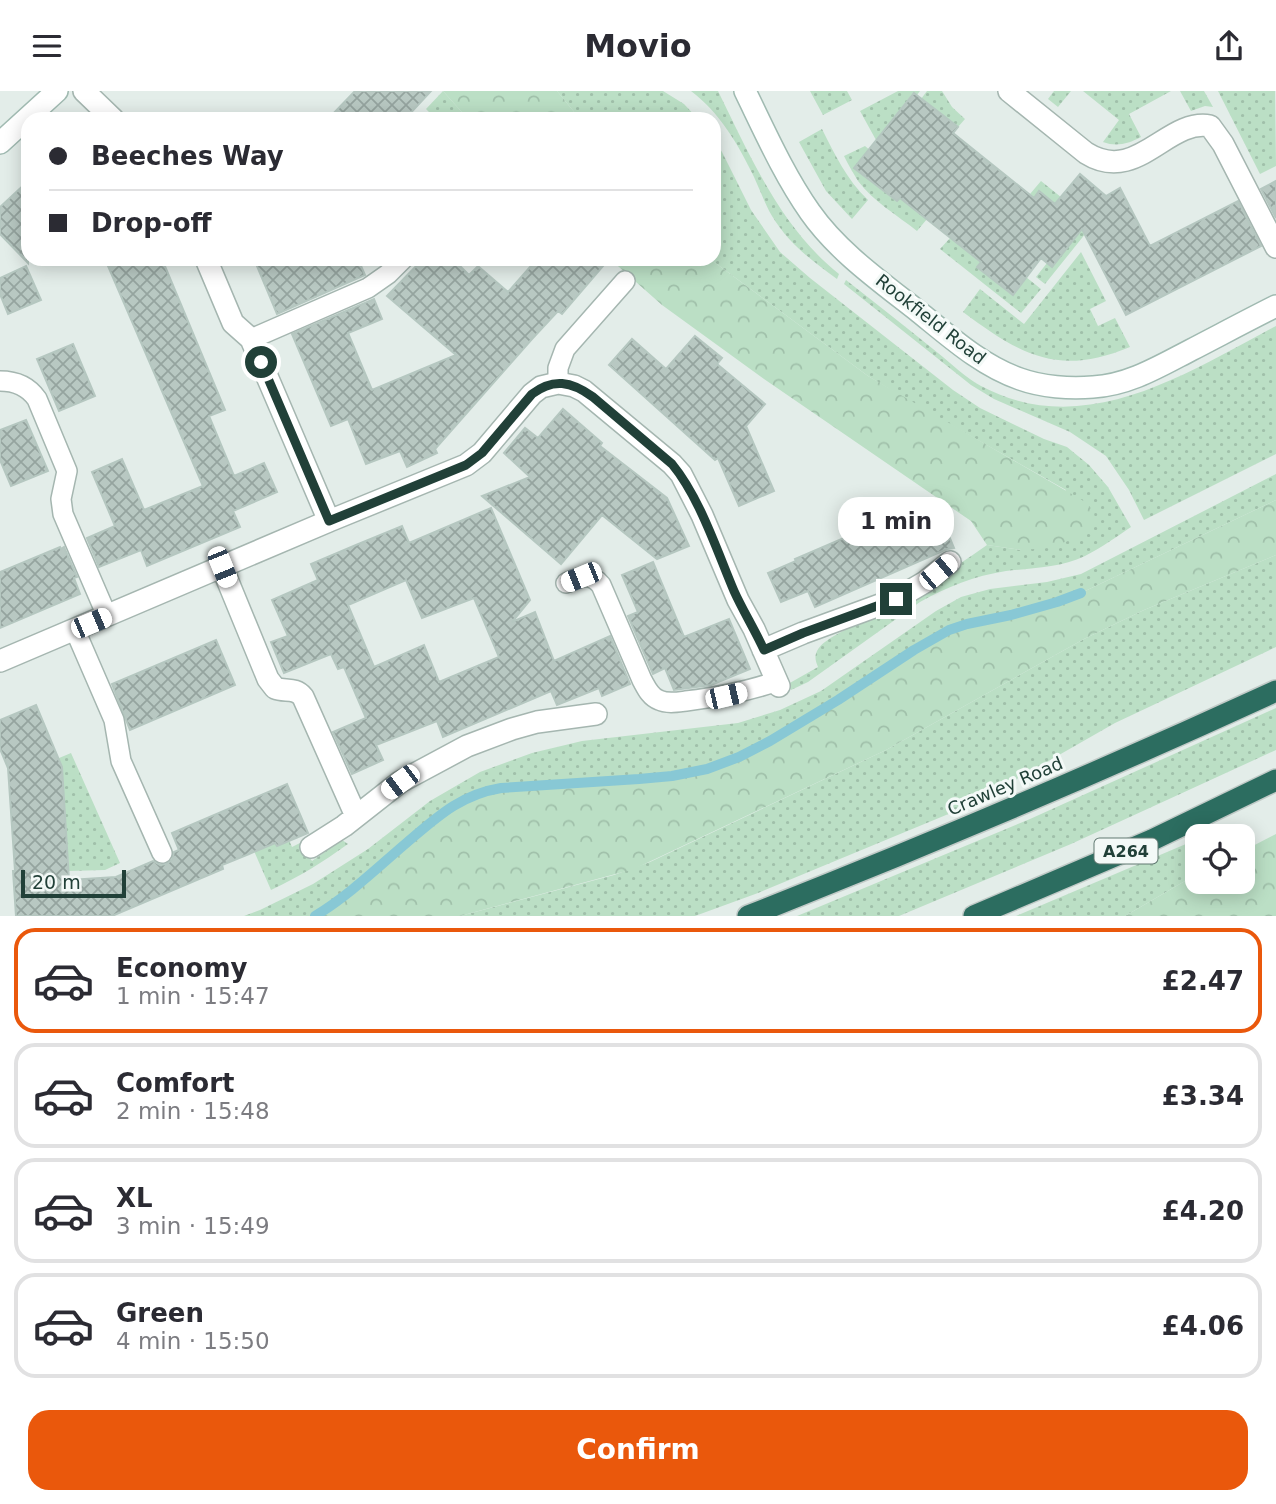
<!DOCTYPE html>
<html lang="en">
<head>
<meta charset="utf-8">
<style>
	:root { --surface:#fff; --page:#f2f2f3; --text:#2b2b33; --muted:#7c7c81; --line:#e1e1e2; --accent:#ea580c }
	body { margin:0; font-family:"DejaVu Sans",sans-serif; background:var(--page); color:var(--text); height:100vh; display:flex; flex-direction:column; font-size:26px; white-space:nowrap }
	* { box-sizing:border-box; margin:0 }
	p { font-size:23px; color:var(--muted) }
	.icon { flex:none; width:38px; height:38px; fill:none; stroke:currentColor; stroke-width:2; stroke-linecap:round; stroke-linejoin:round }
	.map { position:relative; height:825px; overflow:hidden }
	.sheet { display:flex; flex-direction:column; background:var(--surface); flex:1 }
	.sheet>* { flex:none }
	.top-card { position:absolute; left:21px; top:21px; width:700px; height:154px; border-radius:21px; box-shadow:0 4px 18px #0003; display:grid; align-content:center; height:154px; padding:0 28px; background:var(--surface) }
	.tools { position:absolute; left:1185px; top:733px; display:grid; gap:14px }
	.tools a { display:grid; place-items:center; width:70px; height:70px; border-radius:14px; background:var(--surface); box-shadow:0 4px 18px #0003; font-size:35px }
	.scale { position:absolute; left:21px; bottom:18px; width:105px; box-sizing:border-box; padding-left:7px; border:4px solid #214038; border-top:0; font-size:19px; line-height:24px; white-space:nowrap; color:#214038; -webkit-text-stroke:5px #f3f9f7; paint-order:stroke }
	.end { position:absolute; width:32px; height:32px; margin:-16px; border:9px solid #214038; background:#fff; box-shadow:0 0 0 4px #fff }
	.from { border-radius:50% }
	.bubble { position:absolute; height:49px; border-radius:21px; background:var(--surface); box-shadow:0 4px 18px #0003; font-size:23px; font-weight:600; line-height:49px; text-align:center }
	.car { position:absolute; width:21px; height:42px; margin:-21px -10px; border-radius:9px; box-shadow:0 0 5px 2px #0007; background:linear-gradient(#fff 24%,#345 0 40%,#fff 0 76%,#345 0 86%,#fff 0) }
	.top-card b { display:flex; align-items:center; gap:24px; height:66px; font-size:26px }
	.top-card b+b { border-top:2px solid var(--line) }
	.top-card i { width:18px; height:18px; background:var(--text) }
	ul { padding:12px 0 0; list-style:none }
	li { display:flex; align-items:center; gap:21px; height:105px; margin:0 14px 10px; padding:0 14px; border:4px solid var(--line); border-radius:21px }
	li div { flex:1 }
	li b { display:block; font-size:26px }
	li em { font-style:normal; font-weight:600 }
	li.selected { border-color:var(--accent) }
	li>.icon { width:63px; height:63px; stroke-width:1.5 }
	.primary-button { display:flex; gap:14px; margin-top:auto; padding:14px 28px }
	.primary-button a { flex:1; height:80px; border-radius:21px; background:var(--accent); color:#fff; font-size:28px; font-weight:600; line-height:80px; text-align:center }
	header { display:flex; justify-content:space-between; align-items:center; height:91px; padding:0 28px; background:var(--surface); font-size:32px; font-weight:600 }
	.map>svg:first-child { display:block }
</style>
</head>
<body>
<header><svg class="icon" aria-label="menu" viewBox="0 0 24 24"><path d="M4 6h16M4 12h16M4 18h16"/></svg>Movio<svg class="icon" aria-label="share" viewBox="0 0 24 24"><path d="M12 15V3M7 8l5-5 5 5M5 13v7h14v-7"/></svg></header>
<div class="map">
<svg width="1276" height="825" viewBox="0 0 1276 825">
	<defs>
		<pattern id="grass-dots" width="8" height="8" patternUnits="userSpaceOnUse" patternTransform="scale(1.75)"><rect width="8" height="8" fill="#bbdfc5"/><path d="M2 2h.1M6 6h.1" fill="none" stroke="#a0c0aa" stroke-width="1.8" stroke-linecap="round"/></pattern>
		<pattern id="forest-crowns" width="20" height="18" patternUnits="userSpaceOnUse" patternTransform="scale(1.75)"><rect width="20" height="18" fill="#bbdfc5"/><path d="M2 6a3 3 0 1 1 6 0M12 15a3 3 0 1 1 6 0" fill="none" stroke="#a0c0aa"/></pattern>
		<pattern id="building-cross-hatch" width="8" height="8" patternUnits="userSpaceOnUse" patternTransform="scale(1.75)"><rect width="8" height="8" fill="#b8c8c2"/><path d="M0 0l8 8M0 8l8-8" fill="none" stroke="#95a49f"/></pattern>
	</defs>
	<rect width="100%" height="100%" fill="#e3ede9"/>
	<path fill="url(#grass-dots)" d="M443,0L468,28H436L426,18Z
		M557,0H663L684,13L698,28H580Z
		M691,0H718C750,65 781,137 839,183L837,188C811,169 789,153 772,125C765,113 760,99 754,86C738,53 720,22 691,0Z
		M810,0H847L852,9L823,24Z
		M898,0H920L917,4L913,2L876,49L860,20Z
		M927,0H942L952,16L965,28L958,36L921,8Z
		M1054,0H1071L1058,16L1048,8Z
		M1083,0H1171L1129,23L1141,46C1128,53 1116,56 1103,51L1119,29Z
		M1180,0H1204L1213,16L1205,15L1191,20Z
		M1218,0H1275L1276,75L1260,83Z
		M822,38C835,64 847,89 868,109L852,128L826,100L799,51Z
		M714,49L722,61L751,119L780,161L810,187L953,299L980,317L1044,348L1067,356L1089,374L1108,396L1131,436C1116,446 1101,457 1085,465C1060,477 1032,477 1006,480C974,485 947,496 920,511L808,591L791,599L788,593L818,576C816,571 814,566 817,560C824,546 857,534 872,526C911,504 950,480 987,454L1021,459L1066,399L914,313L868,285L710,168H714Z
		M865,55L878,66L864,85L896,110L900,107L927,128L917,140C898,125 873,110 858,90C853,82 848,73 844,65Z
		M1041,90L1077,119L1071,126L1040,101L1034,107L1030,103Z
		M1094,132L1045,193L1036,186L1047,172L1052,176L1083,136Z
		M950,147L981,171L977,176L1012,204L1026,186L1041,198L1021,222L940,158Z
		M1081,161L1106,210L1090,218L1098,235L1115,227L1130,256C1058,286 1021,264 963,221L980,198L1024,233Z
		M846,189C877,213 908,238 938,262C952,273 966,287 981,295C1085,350 1185,283 1276,235V363L1144,429L1129,399L1106,365L1070,341L994,308L971,294L844,193Z
		M1276,383V409L1081,502L1057,511L1011,524L967,533L949,539L914,559L838,609L770,650L739,666L707,678L672,685L639,688L501,697L477,703L456,712L344,805L315,825H244L260,819L313,793L368,758L430,710L480,681L532,662L582,650L738,632L780,619L821,600L936,520L961,506L990,498L1047,491L1081,483Z
		M1276,464V556L1115,632L975,712L758,802L695,825H460L614,784L650,771L886,659L1084,548L1144,519Z
		M1276,617V659L1071,753L899,825H797L1030,728Z
		M71,662L120,772L105,779L69,780L63,687L14,686Z
		M289,749L292,756L300,752L312,770L342,749L348,753C323,771 299,786 271,799L254,760L275,751Z
		M1193,750L1197,759V783L1125,825H1016Z"/>
	<path fill="url(#forest-crowns)" d="M443,0H557L580,28H468Z
		M610,168H710L868,285L1082,409L1094,420L1095,433L1082,445L1048,457L1021,459L987,454L971,430L764,288L662,214Z
		M1276,409V464L1144,519L1084,548L886,659L634,778L460,825H315C348,805 375,778 404,754C436,727 459,704 501,697L639,688L672,685L707,678L739,666L770,650L838,609L914,559L949,539L967,533L1011,524L1057,511L1081,502Z
		M1276,743V825H1125L1197,783V791H1242L1243,760Z"/>
	<g fill="none" stroke-linecap="round" stroke-linejoin="round">
		<path stroke="#88c8d5" stroke-width="10" d="M315,825C348,805 376,778 404,754C436,727 459,704 501,697L639,688L672,685L707,678L739,666L770,650L838,609L914,559L949,539L967,533L1011,524L1057,511L1081,502"/>
	</g>
	<path fill="url(#building-cross-hatch)" stroke="#b5c7c0" stroke-width="2" fill-rule="evenodd" d="M355,0H431L405,28H328Z
		M914,2L958,36L953,42L1034,107L1039,100L1055,113L1080,83L1106,105L1120,97L1150,155L1238,110L1261,155L1126,224L1082,138L1052,176L1041,167L1013,204L977,176L981,171L900,107L897,110L854,77Z
		M28,90V172L0,143V116Z
		M1276,90V127L1261,98Z
		M124,168H162L225,319L209,325L234,385L264,372L277,401L233,420L240,436L147,475L141,459L99,476L87,447L115,435L92,381L122,368L144,419L203,395L108,175Z
		M254,168H358L365,184L277,223Z
		M423,168H453L469,184L478,175L508,201L537,168H609L562,223L558,220L532,248L435,358L437,362L407,376L400,360L366,373L348,328L331,335L292,243L374,208L382,228L348,242L372,299L456,264L387,205Z
		M26,175L41,209L8,223L0,203V187Z
		M695,245L722,267L717,273L765,313L746,335L774,400L739,415L718,367L715,369L609,274L632,248L666,278Z
		M73,253L95,305L59,320L37,268Z
		M563,318L602,352L600,355L667,407L689,455L657,468L602,424L561,473L482,405L530,386L504,362L525,337L538,347Z
		M26,329L48,380L11,395L0,369V339Z
		M935,411L954,457L947,458L815,516L808,500L781,511L768,482L796,470L795,468L888,428L889,430Z
		M491,417L530,509L512,531L535,521L554,570L610,545L630,593L602,605L599,597L557,614L551,600L443,646L437,630L376,654L383,669L352,683L333,641L366,627L344,576L338,578L331,563L284,582L271,551L288,545L272,509L318,489L311,473L356,454L402,435L409,452ZM406,489L422,527L474,507L499,566L439,591L424,554L374,576L348,514Z
		M60,456L61,458L64,456L77,486L74,487L80,503L0,537V481Z
		M653,471L684,546L729,528L750,578L711,594L674,599L665,577L653,583L628,525L638,521L622,484Z
		M216,549L235,594L130,639L112,593Z
		M36,614L62,676L69,789L116,786L153,770L160,774L166,773L172,769L174,761L179,759L172,742L287,693L308,742L277,755L275,752L249,763L222,774L223,778L112,825H16L13,780H15L8,677L0,658V629Z"/>
	<g fill="none" stroke-linecap="round" stroke-linejoin="round">
		<g stroke="#a5b6b0" stroke-width="22">
			<path id="lane" d="M251,248L368,197L388,183L403,168
				M0,290C15,290 28,295 37,308L67,380L61,408L63,423L107,525
				M558,292V277L565,258L625,190
				M566,492C580,486 590,481 601,494L642,589C646,596 650,606 659,609C667,613 678,611 686,610C718,606 747,601 777,590
				M75,539L114,629L121,670L162,762"/>
		</g>
		<g stroke="#a5b6b0" stroke-width="24">
			<path id="street" d="M84,0L113,28
				M1009,0L1086,62C1137,94 1167,27 1210,35L1223,53L1276,156
				M329,430L466,374L482,362L532,303L541,296L558,292L574,295L584,300L672,373L681,383L702,424L738,509L754,538L779,595
				M222,476L268,588L275,597C285,601 295,596 303,606L356,725
				M763,559L803,542L896,508L925,491L950,471
				M0,570L329,430L251,248L233,232L206,168
				M311,756L344,735L400,691L467,655L512,638L537,631L596,623"/>
		</g>
		<g stroke="#a0bab1" stroke-width="24">
			<path id="secondary" d="M745,0C765,41 784,84 810,121C838,161 881,191 919,221C950,246 982,275 1020,288C1042,296 1070,298 1093,296C1129,294 1160,275 1191,259C1220,244 1248,229 1276,215
				M0,52L57,0"/>
		</g>
		<g stroke="#c1cac7" stroke-width="24">
			<path id="highway" d="M748,825C926,755 1102,680 1276,600
				M974,825L1152,749L1276,689"/>
		</g>
		<use href="#lane" stroke="#fff" stroke-width="19"/>
		<use href="#street" stroke="#fff" stroke-width="21"/>
		<use href="#secondary" stroke="#fff" stroke-width="21"/>
		<use href="#highway" stroke="#2c6d60" stroke-width="21"/>
	</g>
	<g fill="none" stroke-linecap="round" stroke-linejoin="round">
		<path stroke="#214038" stroke-width="9" d="M261,271L329,430L466,374L482,362L532,303C553,287 571,290 593,306L672,373C700,407 717,460 734,500C743,520 755,539 764,559L803,542L896,508"/>
	</g>
	<g text-anchor="middle" dominant-baseline="central" stroke-width="6" stroke-linejoin="round" paint-order="stroke">
		<rect fill="#f3f9f7" stroke="#607871" stroke-width="2" x="1094.5" y="747.5" width="63" height="25" rx="5"/>
		<g font-size="16" font-weight="bold" fill="#214038">
			<text x="1126" y="760">A264</text>
		</g>
		<g font-size="18" fill="#214038" stroke="#f3f9f7">
			<text transform="translate(931 228) rotate(38)">Rookfield Road</text>
			<text transform="translate(1005 695) rotate(-23)">Crawley Road</text>
		</g>
	</g>
</svg>
<div class="tools">
<a><svg class="icon" aria-label="locate" viewBox="0 0 24 24"><circle cx="12" cy="12" r="6"/><path d="M12 2v4M12 18v4M2 12h4M18 12h4"/></svg></a>
</div>
<div class="scale">20 m</div>
<i class="end from" style="left:261px;top:271px"></i>
<i class="end" style="left:896px;top:508px"></i>
<div class="bubble" style="left:838px;top:406px;width:116px">1 min</div>
<i class="car" style="left:222px;top:476px;rotate:158deg"></i>
<i class="car" style="left:938px;top:481px;rotate:50deg"></i>
<i class="car" style="left:581px;top:486px;rotate:248deg"></i>
<i class="car" style="left:91px;top:532px;rotate:67deg"></i>
<i class="car" style="left:726px;top:605px;rotate:77deg"></i>
<i class="car" style="left:400px;top:691px;rotate:233deg"></i>
<div class="top-card">
<b><i class="from"></i>Beeches Way</b>
<b><i></i>Drop-off</b>
</div>
</div>
<section class="sheet">
<ul>
<li class="selected"><svg class="icon" aria-label="car" viewBox="0 0 24 24"><path d="M5 17H2v-5l4-1 3-4h7l3 4 3 1v5h-3M9 17h6M6 11h13"/><circle cx="7" cy="17" r="2"/><circle cx="17" cy="17" r="2"/></svg><div><b>Economy</b><p>1 min · 15:47</p></div><em>£2.47</em></li>
<li><svg class="icon" aria-label="car" viewBox="0 0 24 24"><path d="M5 17H2v-5l4-1 3-4h7l3 4 3 1v5h-3M9 17h6M6 11h13"/><circle cx="7" cy="17" r="2"/><circle cx="17" cy="17" r="2"/></svg><div><b>Comfort</b><p>2 min · 15:48</p></div><em>£3.34</em></li>
<li><svg class="icon" aria-label="car" viewBox="0 0 24 24"><path d="M5 17H2v-5l4-1 3-4h7l3 4 3 1v5h-3M9 17h6M6 11h13"/><circle cx="7" cy="17" r="2"/><circle cx="17" cy="17" r="2"/></svg><div><b>XL</b><p>3 min · 15:49</p></div><em>£4.20</em></li>
<li><svg class="icon" aria-label="car" viewBox="0 0 24 24"><path d="M5 17H2v-5l4-1 3-4h7l3 4 3 1v5h-3M9 17h6M6 11h13"/><circle cx="7" cy="17" r="2"/><circle cx="17" cy="17" r="2"/></svg><div><b>Green</b><p>4 min · 15:50</p></div><em>£4.06</em></li>
</ul>
<div class="primary-button"><a>Confirm</a></div>
</section>
</body>
</html>
